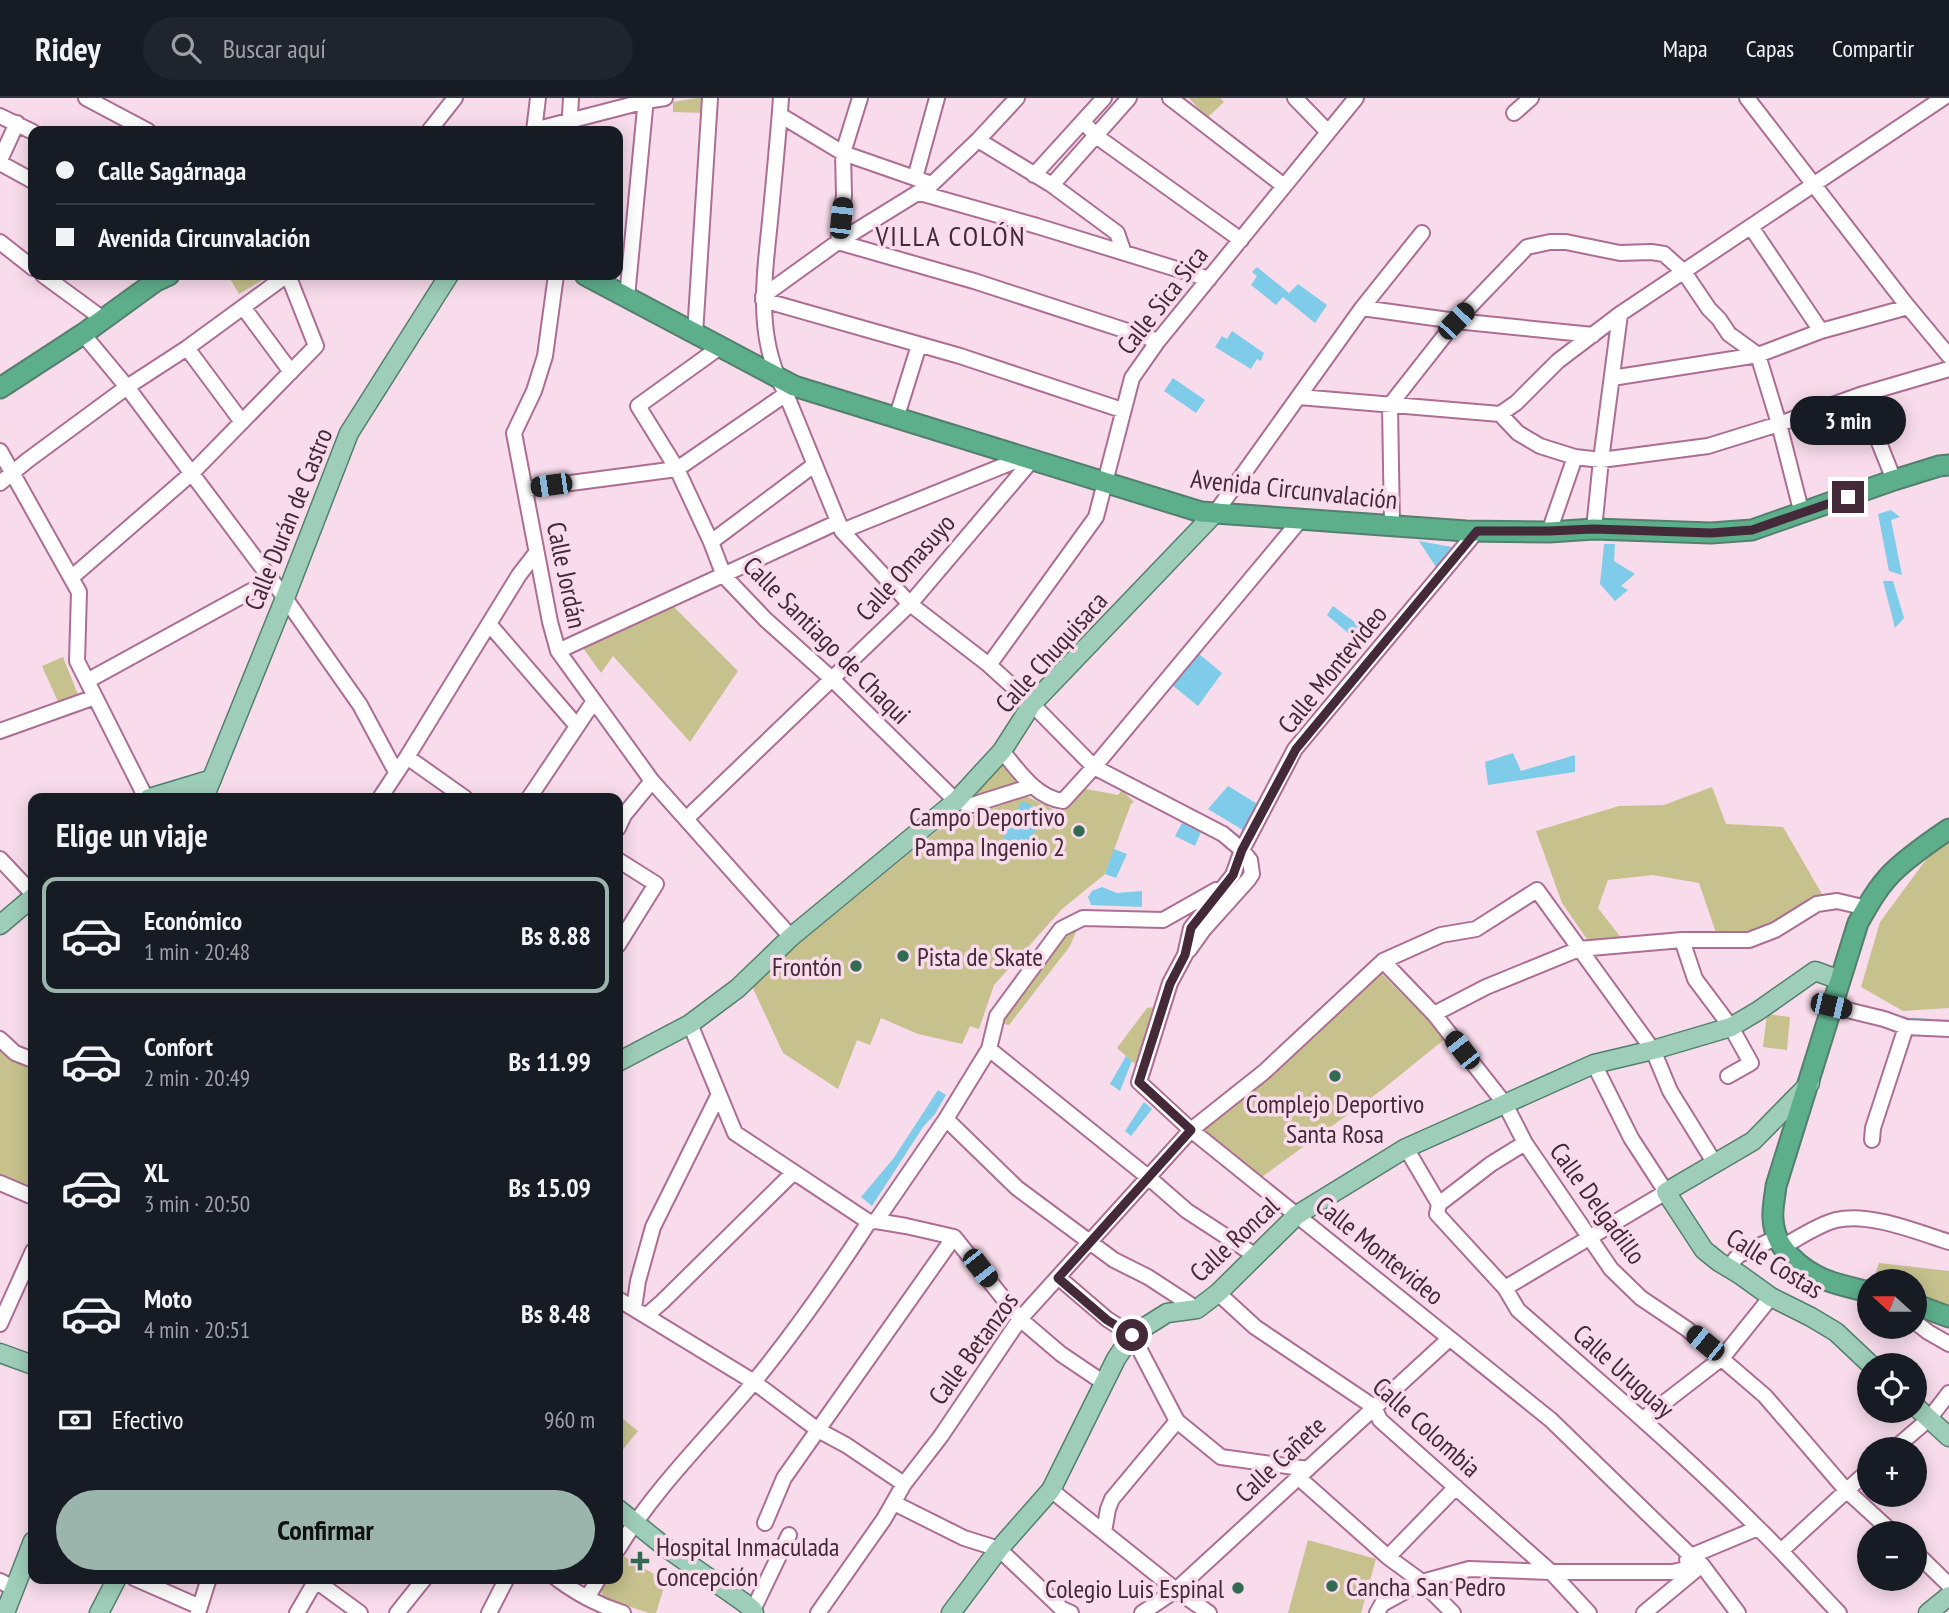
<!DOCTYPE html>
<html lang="es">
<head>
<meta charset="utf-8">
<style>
	:root { --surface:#171b24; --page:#20242c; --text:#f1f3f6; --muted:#9ea1a6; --line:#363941; --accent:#9bb5ac }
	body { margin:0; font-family:"PT Sans Narrow",sans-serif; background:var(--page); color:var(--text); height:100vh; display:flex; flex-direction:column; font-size:26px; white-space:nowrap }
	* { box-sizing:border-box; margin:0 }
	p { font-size:23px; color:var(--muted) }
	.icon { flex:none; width:38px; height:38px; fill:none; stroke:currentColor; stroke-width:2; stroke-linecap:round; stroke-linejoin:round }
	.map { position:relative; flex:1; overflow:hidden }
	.sheet { position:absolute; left:28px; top:695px; width:595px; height:791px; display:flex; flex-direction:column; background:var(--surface); border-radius:14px; box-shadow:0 4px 18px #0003 }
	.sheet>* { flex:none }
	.banner { position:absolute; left:28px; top:28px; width:595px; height:154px; border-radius:14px; box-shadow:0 4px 18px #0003; display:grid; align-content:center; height:154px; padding:0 28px; background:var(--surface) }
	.needle { width:46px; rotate:291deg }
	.fabs { position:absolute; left:1857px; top:1171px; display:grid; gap:14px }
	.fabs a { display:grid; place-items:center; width:70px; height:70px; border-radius:50%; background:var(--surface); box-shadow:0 4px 18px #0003; font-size:35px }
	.end { position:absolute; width:32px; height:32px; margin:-16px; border:9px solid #442939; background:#fff; box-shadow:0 0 0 4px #fff }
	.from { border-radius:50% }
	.bubble { position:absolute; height:49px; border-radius:24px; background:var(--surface); box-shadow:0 4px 18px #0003; font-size:23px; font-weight:800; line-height:49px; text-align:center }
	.car { position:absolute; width:21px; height:42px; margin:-21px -10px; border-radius:9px; box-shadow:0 0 5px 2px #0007; background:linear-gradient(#222 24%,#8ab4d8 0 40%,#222 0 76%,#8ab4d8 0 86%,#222 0) }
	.banner b { display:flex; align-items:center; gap:24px; height:66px; font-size:26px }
	.banner b+b { border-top:2px solid var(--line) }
	.banner i { width:18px; height:18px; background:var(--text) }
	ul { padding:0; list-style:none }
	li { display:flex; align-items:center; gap:21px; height:116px; margin:0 14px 10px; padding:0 14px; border:4px solid transparent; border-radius:14px }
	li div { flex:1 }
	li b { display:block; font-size:26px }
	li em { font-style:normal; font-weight:800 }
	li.selected { border-color:var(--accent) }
	li>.icon { width:63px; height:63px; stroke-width:1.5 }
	h2 { padding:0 28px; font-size:32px; line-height:84px }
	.pay { display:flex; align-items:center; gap:18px; height:77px; padding:0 28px; font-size:26px }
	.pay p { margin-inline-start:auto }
	.button { display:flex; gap:14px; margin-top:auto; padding:14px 28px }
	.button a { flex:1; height:80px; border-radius:42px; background:var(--accent); color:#111; font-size:28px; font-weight:800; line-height:80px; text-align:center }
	header { display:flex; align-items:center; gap:42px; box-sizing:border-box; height:98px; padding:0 35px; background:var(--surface); border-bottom:2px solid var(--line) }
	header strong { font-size:33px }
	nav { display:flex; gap:38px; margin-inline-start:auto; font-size:24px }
	.search { width:490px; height:63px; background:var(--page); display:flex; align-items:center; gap:18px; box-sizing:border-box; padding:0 24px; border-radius:38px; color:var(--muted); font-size:26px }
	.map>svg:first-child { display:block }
</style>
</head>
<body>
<header>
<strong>Ridey</strong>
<div class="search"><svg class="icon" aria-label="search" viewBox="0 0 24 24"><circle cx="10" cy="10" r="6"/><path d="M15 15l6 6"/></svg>Buscar aquí</div>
<nav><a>Mapa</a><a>Capas</a><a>Compartir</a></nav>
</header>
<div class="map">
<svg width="1949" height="1515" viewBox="0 0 1949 1515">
	<rect width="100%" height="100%" fill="#f8dceb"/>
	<path fill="#c6c18d" d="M697,0H705L703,15L673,14V4Z
		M1189,0H1220L1224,4L1207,20Z
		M228,177H271L239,196Z
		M672,507L738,573L690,644L613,558L601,575L583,550Z
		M63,559L79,599L59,606L42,568Z
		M1002,663L1020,681L1019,686L984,698H978L976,691Z
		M1712,689L1726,726L1783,729L1822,796L1758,834L1716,835L1699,785L1653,777L1608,782L1598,810L1622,841L1589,844L1562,805L1536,733L1619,708L1664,707Z
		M1081,690L1118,697L1122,692L1134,704L1131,706L1105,776L1062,811L994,887L979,931L970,928L962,946L918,936L881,920L870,947L857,942L838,991L783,955L752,888L802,843L943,728L1026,698L1061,715Z
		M1949,743V910L1903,913L1861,889L1880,824L1931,755Z
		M1079,827L1070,848L1009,927L1000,925L1063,836Z
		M1379,873L1446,940L1383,991L1259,1081L1200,1030L1281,970L1284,964Z
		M1155,909L1135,966L1117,950L1147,910Z
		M1767,916L1790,919L1787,952L1763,949Z
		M0,953L33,967V1091L0,1077Z
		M1879,1165L1949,1173V1207L1915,1196L1914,1183H1873Z
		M618,1317L638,1333L621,1354L618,1351Z
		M1308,1442L1376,1461L1361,1515H1288Z
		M620,1456L666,1483L656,1515H649L604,1500L600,1491L606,1481L618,1480V1460Z"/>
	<path fill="#7ecce9" d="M1257,169L1289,195L1298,186L1327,207L1315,225L1283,199L1276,207L1251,187L1257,178L1252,174Z
		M1232,233L1264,255L1261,263L1257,261L1251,271L1215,249L1222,238L1227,241Z
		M1173,280L1205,302L1196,315L1164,293Z
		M1891,412L1900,419L1891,422L1902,477L1889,473L1878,416Z
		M1419,443L1452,449L1436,469Z
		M1604,446H1615L1614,463L1635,476L1621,488L1628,492L1615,503L1600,486Z
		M1883,483H1893L1904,520L1895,530Z
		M1333,508L1364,531L1355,541L1327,517Z
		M1199,556L1222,575L1198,608L1172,587Z
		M1513,655L1521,673L1575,657V674L1488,687L1485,664Z
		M1228,688L1259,707L1246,734L1208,711Z
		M1022,703L1045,714L1026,751L1003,740Z
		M1182,725L1201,734L1195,748L1175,738Z
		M1114,751L1127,756L1116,780L1105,776Z
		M1102,789L1117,795L1142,793V809L1091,807L1088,799L1092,793Z
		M1126,958L1132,963L1120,993L1110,986Z
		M938,992L946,997L935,1016L923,1029L872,1108L861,1099L893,1061Z
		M1144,1004L1152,1011L1131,1038L1125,1033Z"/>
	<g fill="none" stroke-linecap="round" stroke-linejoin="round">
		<path stroke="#7ecce9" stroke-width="2.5" d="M1843,903L1867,910
			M1890,916L1909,921L1949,923"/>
		<g stroke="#ac6e93" stroke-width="18">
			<path id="minor" d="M86,0L148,33
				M781,0C778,41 774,82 770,123C764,182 755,241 786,296L842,433L910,506L989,567L1032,606L1094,669L1223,736L1242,752L1250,762L1252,776L1248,782L1204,831L1189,852
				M860,0L843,55L844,97L838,144L974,183L1158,243
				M1170,0L1284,88
				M1295,0L1328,34
				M1747,0L1905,205L1949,258
				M1514,15L1531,0
				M780,17L843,55L932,86
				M0,18L33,34
				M1083,23L1096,38L1241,142
				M534,32L646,3L665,0
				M429,33L455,0
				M534,33L538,0
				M569,33L571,0
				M978,42L1052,87L1117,135L1124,155
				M0,62L17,25
				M0,65L33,83
				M1034,77L1104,0
				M915,80L937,0
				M1052,87L1129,0
				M920,95L1037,128L1209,181
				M1751,129L1821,233
				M0,144L33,170
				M43,177L103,221
				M556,177L545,258L534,293L514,335L550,524L558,553L652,683L791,839
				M763,198L838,144L932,86L978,42L1017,0
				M627,199L646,0
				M763,202L960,258L1122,312
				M243,209L291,274
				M1362,210L1456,223L1593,237
				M83,236L127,289L285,500L360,607L396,674
				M695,236L710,0
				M720,249L638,308L677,371L711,444L724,478L766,522L832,581L956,703L972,707L1032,688
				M187,250L242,324
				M1612,280L1758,257L1821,233L1908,209
				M1860,297L1894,382
				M1299,299L1500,316L1516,305L1558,263L1620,216L1943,0
				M1500,316L1518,335L1540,348L1575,359L1601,362L1708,348L1779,326L1860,297L1949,271
				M896,321L919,247
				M0,353L79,494L77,563L146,700
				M0,385L28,362L127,289L187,250L287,177
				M525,391L677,371L786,296
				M1216,414L1362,210L1422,135
				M1392,427L1390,307L1456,223L1527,149L1550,144H1566L1620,155L1651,154L1664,156L1684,174L1709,211L1719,221L1729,236L1758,257L1779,326L1802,416
				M1594,431L1601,362L1620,216
				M842,433L1025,359
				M1477,433L1295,651L1242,752L1233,777L1191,830L1185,857L1170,885L1139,984L1191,1032L1551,1322L1691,1458L1702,1467L1738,1515
				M1549,434L1575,359
				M711,444L814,367
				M71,480L192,375L316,248L288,177
				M489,526L577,628
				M558,553L838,424
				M989,567L1096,419L1132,280L1158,243L1356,0
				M87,583L271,482
				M0,633L95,599
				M1002,653C1018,672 1036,700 1063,703L1094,669L1301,421
				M407,659L465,700
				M380,700L407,659L519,477L536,455
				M529,700L594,603
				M686,721L910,506L1033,361
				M618,730L624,717L652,683
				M0,761L33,796
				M618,762L656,786L618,847
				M1682,842L1695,881L1731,929L1751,965L1728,978
				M1383,863L1434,916L1505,1006L1525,1045L1611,1171L1641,1200L1687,1231L1765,1298L1846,1392L1893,1435
				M1831,908L1884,921L1906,929L1949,931
				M1434,916L1486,889L1579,851L1682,842H1749L1775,832L1817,806L1837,803L1867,810
				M690,926L735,1035L869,1124L876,1123L906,1128L954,1139L1020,1221L1061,1256L1104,1285
				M0,941L15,955L33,962
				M989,951L1148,1079L1187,1113L1256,1158
				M946,1021L1017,1090L1114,1162L1148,1179L1197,1211
				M1872,1042L1873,1030L1906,929
				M1406,1050L1439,1106L1437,1116L1505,1190L1518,1212C1599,1283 1682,1354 1758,1430C1786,1457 1812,1487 1839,1515
				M0,1085L33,1099
				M1439,1106L1491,1066L1525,1045
				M876,1123L946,1021L989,951L997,918L1061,831L1083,820L1163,822L1216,792
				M1782,1149C1799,1140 1817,1127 1836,1122C1869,1114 1917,1134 1949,1144
				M1739,1176C1731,1169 1731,1164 1739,1157L1776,1140
				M1058,1179L1107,1221L1132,1237L1177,1323L1221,1359L1308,1371
				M1505,1190L1666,1094L1631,1040L1594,966
				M1218,1195L1255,1229L1374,1309L1380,1322L1551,1474L1589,1515
				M618,1201L754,1284L818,1332L846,1347L904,1386
				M634,1210L638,1183L653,1129L719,996
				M647,1217L662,1204L794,1074
				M1914,1223L1928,1234L1949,1246
				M0,1226L33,1153
				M1643,1321L1722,1260L1771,1199
				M1894,1351L1929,1321L1949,1295
				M1299,1380L1388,1459L1422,1484L1453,1515
				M1051,1392L1176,1492L1209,1515
				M894,1405L964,1440L999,1451L1062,1511L1071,1515
				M765,1425L784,1380L954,1139
				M1104,1434L1108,1411L1112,1401L1177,1323
				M618,1451C655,1390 708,1339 753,1285C795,1234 833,1179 869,1124
				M1781,1453L1869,1372
				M1914,1453L1949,1487
				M1388,1459L1456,1389
				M1687,1462L1691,1458L1758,1430
				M134,1480L200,1509
				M312,1480L360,1515
				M556,1480C577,1496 598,1507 623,1515
				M0,1483L15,1491
				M587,1500L599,1480
				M753,1512L789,1437
				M198,1515L209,1480
				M297,1515L315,1484
				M397,1515L425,1480
				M489,1515L507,1480
				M818,1515L884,1421L904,1386L941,1338L1020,1221L1191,1032L1264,974L1383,863L1441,837L1476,831L1537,792L1653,952L1670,993L1714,1064
				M1142,1515L1176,1492L1449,1241
				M1377,1515L1382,1506L1422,1484L1469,1471L1551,1474H1673L1702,1467
				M1644,1515L1698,1470"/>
		</g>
		<g stroke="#547f6e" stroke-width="21">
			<path id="major" d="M149,700L212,681
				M204,700L285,500L349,335L449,177
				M0,827L33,799
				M618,964L690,926L738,890L791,839L956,703L1002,653L1032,606L1216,414
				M1810,985L1753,1043L1666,1094L1704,1152L1719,1164L1739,1176L1771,1199L1811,1219L1836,1234L1871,1267
				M0,1255L33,1267
				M1914,1307L1949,1339
				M618,1411L665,1449L746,1506L753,1512L754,1515
				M5,1515L33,1443
				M99,1515L117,1480
				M951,1515L999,1451L1051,1392L1116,1261L1132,1237L1167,1215L1197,1211L1218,1195L1297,1117L1406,1050L1594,966L1653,952L1731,929L1758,913L1815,873L1840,882
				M1928,1515L1949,1498"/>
		</g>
		<g stroke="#547f6e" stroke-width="23">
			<path id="highway" d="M585,177L794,288L1201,414L1466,433L1549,434L1594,431L1711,435L1752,432L1894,382L1939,368L1949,367
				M0,290L83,236L156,183L169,177
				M1869,1194C1837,1186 1815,1183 1791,1159C1780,1148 1774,1137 1773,1121C1772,1110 1775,1099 1776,1088L1858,825C1868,807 1878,789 1892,775C1909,758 1930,744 1949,731
				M1914,1206L1949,1219"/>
		</g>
		<use href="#minor" stroke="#fff" stroke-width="14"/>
		<use href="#major" stroke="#9eceb9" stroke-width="18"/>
		<use href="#highway" stroke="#5dae8b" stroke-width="19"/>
	</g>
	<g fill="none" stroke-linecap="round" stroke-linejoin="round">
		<path stroke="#442939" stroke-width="9" d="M1132,1237L1107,1222L1058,1180L1191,1032L1139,984L1170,886L1185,857L1191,830L1233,777L1242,752L1296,651L1477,433H1549L1594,431L1711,435L1752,432L1848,399"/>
	</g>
	<g fill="#326a52" stroke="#f8dceb" stroke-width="2.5">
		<circle cx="1079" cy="733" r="7"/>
		<circle cx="903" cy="858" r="7"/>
		<circle cx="856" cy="868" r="7"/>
		<circle cx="1335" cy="978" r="7"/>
		<path d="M636.5 1452.5h7v7h7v7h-7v7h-7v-7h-7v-7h7z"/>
		<circle cx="1332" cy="1488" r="7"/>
		<circle cx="1238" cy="1490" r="7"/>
	</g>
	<g text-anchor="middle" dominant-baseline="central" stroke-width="7" stroke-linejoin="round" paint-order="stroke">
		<g font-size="26" fill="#442939" stroke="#f8dceb">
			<text transform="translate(1162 202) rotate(-52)">Calle Sica Sica</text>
			<text transform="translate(1294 391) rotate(6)">Avenida Circunvalación</text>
			<text transform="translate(288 421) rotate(-68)">Calle Durán de Castro</text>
			<text transform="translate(905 469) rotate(-48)">Calle Omasuyo</text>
			<text transform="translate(567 477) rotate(78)">Calle Jordán</text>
			<text transform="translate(827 542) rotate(45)">Calle Santiago de Chaqui</text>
			<text transform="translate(1051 554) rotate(-48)">Calle Chuquisaca</text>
			<text transform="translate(1332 571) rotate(-51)">Calle Montevideo</text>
			<text transform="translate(1598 1105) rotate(54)">Calle Delgadillo</text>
			<text transform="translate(1234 1141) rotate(-43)">Calle Roncal</text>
			<text transform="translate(1380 1152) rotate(39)">Calle Montevideo</text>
			<text transform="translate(1775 1165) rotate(32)">Calle Costas</text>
			<text transform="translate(973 1250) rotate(-54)">Calle Betanzos</text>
			<text transform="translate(1624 1273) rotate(42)">Calle Uruguay</text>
			<text transform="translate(1427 1329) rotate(42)">Calle Colombia</text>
			<text transform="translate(1280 1361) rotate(-43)">Calle Cañete</text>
		</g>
		<g font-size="26" fill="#442939" stroke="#f8dceb" text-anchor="end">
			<text x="1065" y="718">Campo Deportivo<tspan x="1065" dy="30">Pampa Ingenio 2</tspan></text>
			<text x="917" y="858" text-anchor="start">Pista de Skate</text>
			<text x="842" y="868">Frontón</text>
			<text x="1335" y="1005" text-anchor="middle">Complejo Deportivo<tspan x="1335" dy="30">Santa Rosa</tspan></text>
			<text x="656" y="1448" text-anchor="start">Hospital Inmaculada<tspan x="656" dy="30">Concepción</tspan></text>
			<text x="1346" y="1488" text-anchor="start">Cancha San Pedro</text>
			<text x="1224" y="1490">Colegio Luis Espinal</text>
		</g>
		<g font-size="28" letter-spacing="2" fill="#442939" stroke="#f8dceb">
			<text x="951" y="137">VILLA COLÓN</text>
		</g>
	</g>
</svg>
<div class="fabs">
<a><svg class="needle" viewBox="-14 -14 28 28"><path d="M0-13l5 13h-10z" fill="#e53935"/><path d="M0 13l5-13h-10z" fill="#9ea1a6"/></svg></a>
<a><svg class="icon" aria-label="locate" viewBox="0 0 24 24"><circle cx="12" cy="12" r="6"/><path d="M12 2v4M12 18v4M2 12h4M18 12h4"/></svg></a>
<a>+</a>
<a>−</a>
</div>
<i class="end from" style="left:1132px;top:1237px"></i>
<i class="end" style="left:1848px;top:399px"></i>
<div class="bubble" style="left:1790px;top:298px;width:116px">3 min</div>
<i class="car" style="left:841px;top:120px;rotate:6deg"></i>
<i class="car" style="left:1456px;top:223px;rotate:44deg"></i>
<i class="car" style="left:551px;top:387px;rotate:262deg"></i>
<i class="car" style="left:1831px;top:908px;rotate:103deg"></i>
<i class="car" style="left:1462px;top:952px;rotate:322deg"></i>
<i class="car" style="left:980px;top:1170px;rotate:142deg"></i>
<i class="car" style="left:1705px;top:1245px;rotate:309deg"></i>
<div class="banner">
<b><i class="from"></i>Calle Sagárnaga</b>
<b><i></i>Avenida Circunvalación</b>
</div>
<section class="sheet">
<h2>Elige un viaje</h2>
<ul>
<li class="selected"><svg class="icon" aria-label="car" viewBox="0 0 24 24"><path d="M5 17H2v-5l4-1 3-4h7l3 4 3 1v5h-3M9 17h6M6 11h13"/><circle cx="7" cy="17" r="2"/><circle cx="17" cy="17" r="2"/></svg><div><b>Económico</b><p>1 min · 20:48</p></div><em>Bs 8.88</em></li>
<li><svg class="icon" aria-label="car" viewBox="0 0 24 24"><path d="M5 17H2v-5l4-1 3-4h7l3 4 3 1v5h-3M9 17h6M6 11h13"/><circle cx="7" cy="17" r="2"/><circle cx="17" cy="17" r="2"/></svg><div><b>Confort</b><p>2 min · 20:49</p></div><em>Bs 11.99</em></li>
<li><svg class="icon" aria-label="car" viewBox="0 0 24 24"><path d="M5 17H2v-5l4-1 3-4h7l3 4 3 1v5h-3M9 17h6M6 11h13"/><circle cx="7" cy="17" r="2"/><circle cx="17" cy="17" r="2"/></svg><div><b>XL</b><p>3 min · 20:50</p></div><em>Bs 15.09</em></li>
<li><svg class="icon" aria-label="car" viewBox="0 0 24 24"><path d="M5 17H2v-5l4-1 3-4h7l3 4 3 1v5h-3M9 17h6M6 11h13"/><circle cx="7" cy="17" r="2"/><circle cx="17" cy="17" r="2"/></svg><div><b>Moto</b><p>4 min · 20:51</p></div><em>Bs 8.48</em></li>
</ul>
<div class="pay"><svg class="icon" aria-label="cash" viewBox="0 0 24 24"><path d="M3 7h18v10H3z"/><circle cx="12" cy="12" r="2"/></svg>Efectivo<p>960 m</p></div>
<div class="button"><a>Confirmar</a></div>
</section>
</div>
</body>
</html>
